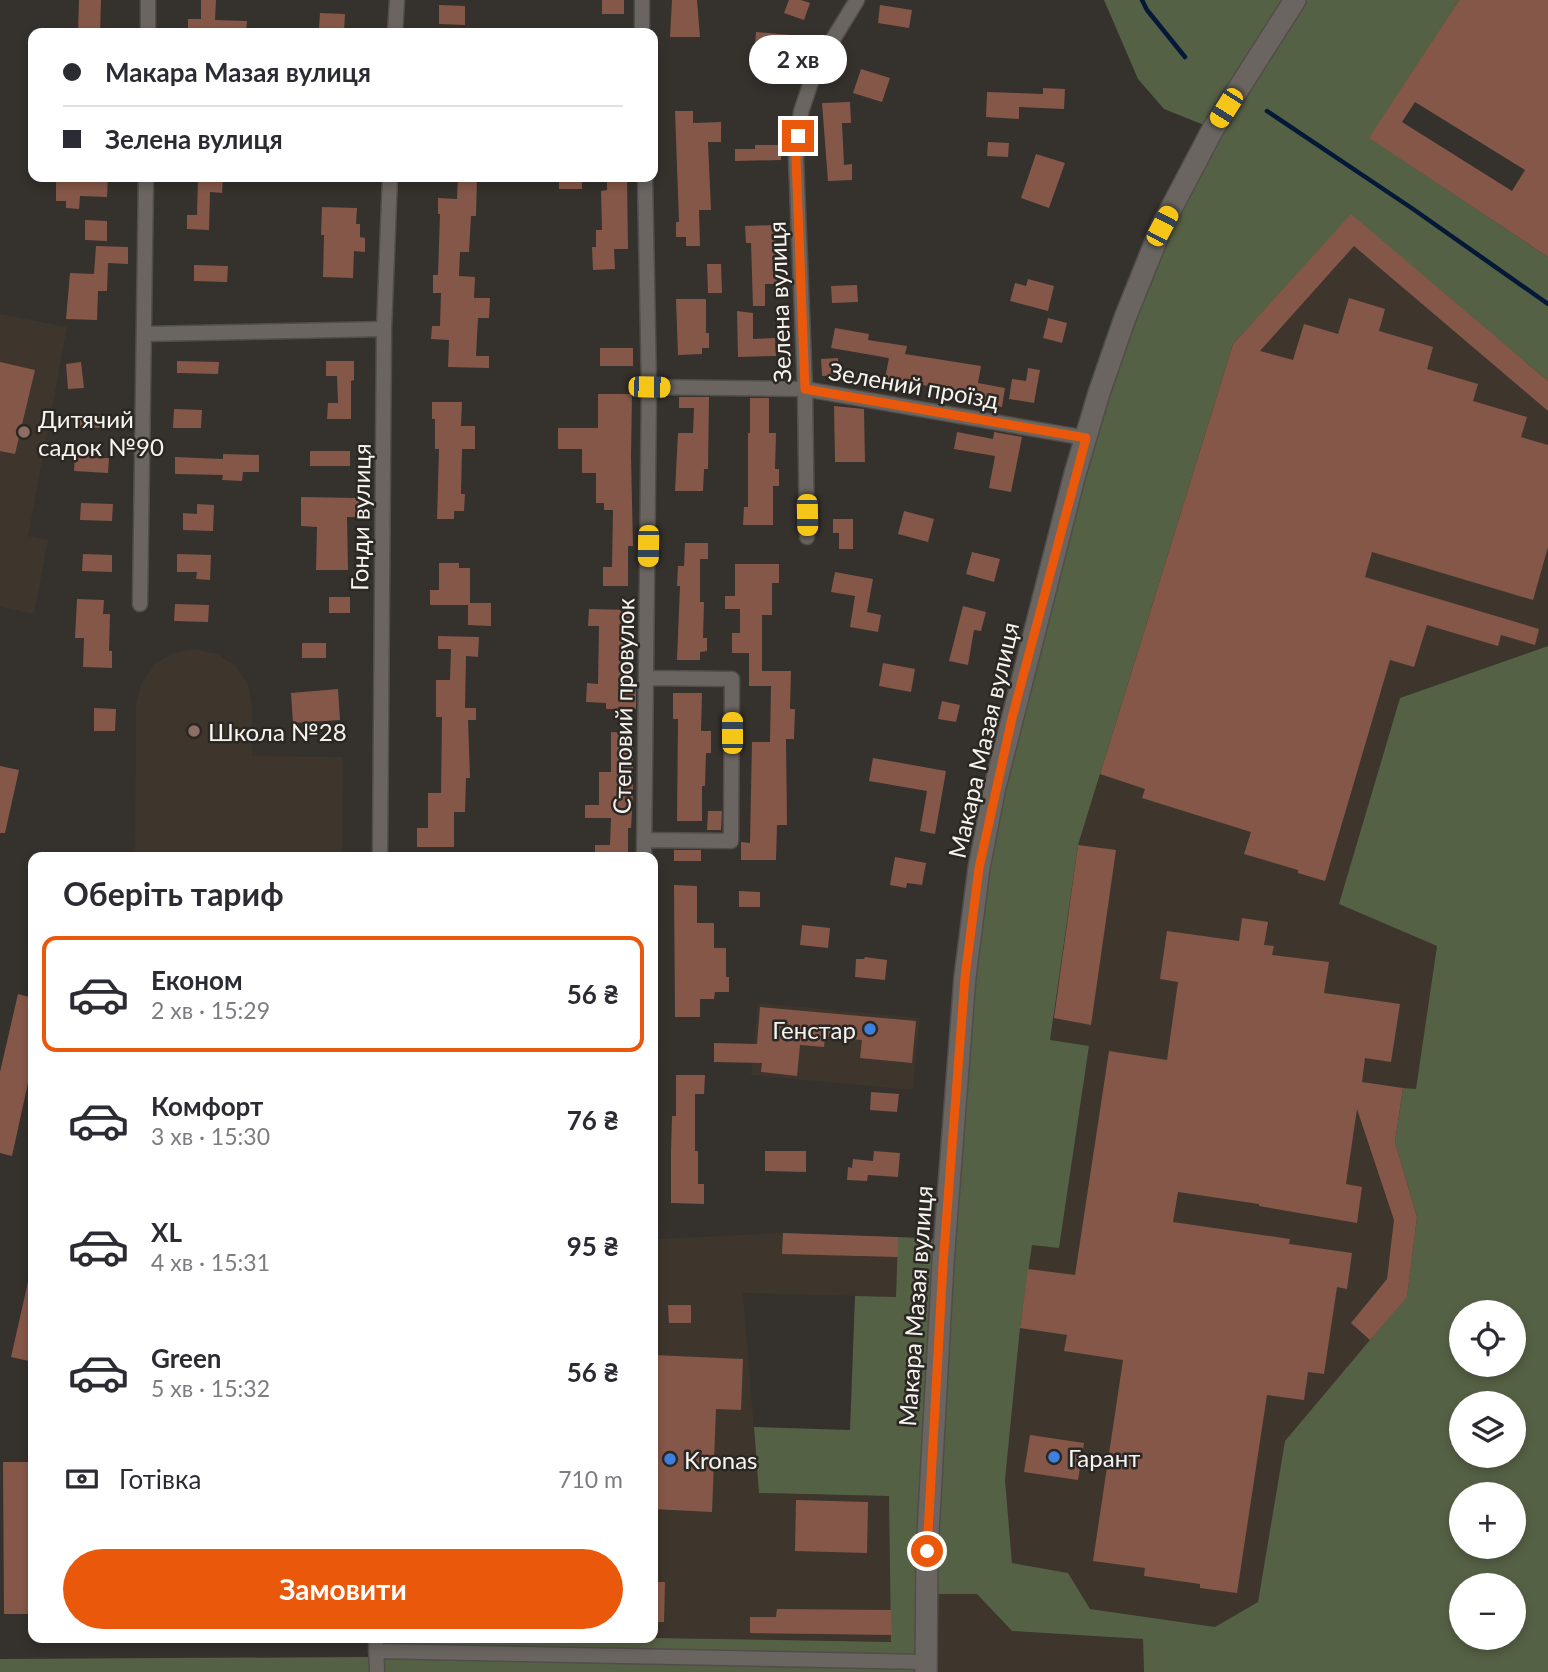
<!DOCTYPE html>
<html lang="uk">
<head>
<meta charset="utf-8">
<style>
	:root { --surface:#fff; --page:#f7f7f7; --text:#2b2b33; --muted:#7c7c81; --line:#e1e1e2; --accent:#ea580c }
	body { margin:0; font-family:Lato,sans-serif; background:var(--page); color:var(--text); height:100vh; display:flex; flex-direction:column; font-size:26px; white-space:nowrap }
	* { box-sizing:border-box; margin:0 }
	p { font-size:23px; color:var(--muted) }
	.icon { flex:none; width:38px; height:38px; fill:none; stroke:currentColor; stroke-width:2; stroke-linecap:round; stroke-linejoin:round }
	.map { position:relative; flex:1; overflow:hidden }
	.sheet { position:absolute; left:28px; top:852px; width:630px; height:791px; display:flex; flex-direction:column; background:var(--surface); border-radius:14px; box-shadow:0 4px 10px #0003 }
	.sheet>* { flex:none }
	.guide { position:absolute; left:28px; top:28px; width:630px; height:154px; border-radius:14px; box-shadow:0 4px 10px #0003; display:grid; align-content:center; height:154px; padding:0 35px; background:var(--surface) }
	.buttons { position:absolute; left:1449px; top:1300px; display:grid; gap:14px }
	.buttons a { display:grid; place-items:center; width:77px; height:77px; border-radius:50%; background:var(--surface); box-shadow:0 4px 10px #0003; font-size:35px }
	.end { position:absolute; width:32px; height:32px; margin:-16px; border:9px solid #ea580c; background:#fff; box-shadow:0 0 0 4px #fff }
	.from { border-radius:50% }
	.bubble { position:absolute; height:49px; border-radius:24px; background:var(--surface); box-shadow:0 4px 10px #0003; font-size:23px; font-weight:700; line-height:49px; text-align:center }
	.car { position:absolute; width:21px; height:42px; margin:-21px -10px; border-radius:9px; box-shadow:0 0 5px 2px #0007; background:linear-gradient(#f5c518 24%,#345 0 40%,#f5c518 0 76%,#345 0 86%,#f5c518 0) }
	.guide b { display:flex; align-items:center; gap:24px; height:66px; font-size:26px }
	.guide b+b { border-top:2px solid var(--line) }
	.guide i { width:18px; height:18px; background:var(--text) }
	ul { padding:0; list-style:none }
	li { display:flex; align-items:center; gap:21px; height:116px; margin:0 14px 10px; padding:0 21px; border:4px solid transparent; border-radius:14px }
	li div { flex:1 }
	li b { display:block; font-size:26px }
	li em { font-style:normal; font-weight:700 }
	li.current { border-color:var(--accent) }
	li>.icon { width:63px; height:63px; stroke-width:1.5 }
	h2 { padding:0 35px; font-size:32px; line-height:84px }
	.pay { display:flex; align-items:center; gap:18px; height:77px; padding:0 35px; font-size:26px }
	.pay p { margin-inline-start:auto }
	.primary-button { display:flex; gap:14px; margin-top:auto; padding:14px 35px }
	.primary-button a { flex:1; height:80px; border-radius:42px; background:var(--accent); color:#fff; font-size:28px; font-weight:700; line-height:80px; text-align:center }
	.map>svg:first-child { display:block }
</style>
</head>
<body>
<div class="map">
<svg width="1548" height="1672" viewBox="0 0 1548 1672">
	<rect width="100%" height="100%" fill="#35312d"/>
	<path fill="#3e362c" d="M1351,214L1548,381V646L1400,698L1339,904L1437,946L1416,1090L1402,1088L1395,1141L1417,1217L1407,1297L1285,1441L1258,1602L1215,1627L1090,1609L1068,1573L1012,1563L1005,1480L1020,1328L1032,1244L1059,1248L1089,1047L1050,1041L1078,845L1233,344Z
		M0,314L67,327L28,536L48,540L34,614L0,607Z
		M195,649L217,654L236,666L248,685L252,706V756L343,757L342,857H135L136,705L141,684L154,665L173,653Z
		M758,1003L920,1018L913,1090L751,1075Z
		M783,1233L898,1237L896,1297L743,1293L759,1493L889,1496L892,1642L653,1638V1350L656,1239Z
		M932,1594H977L1012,1631L1143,1639L1144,1672H932Z"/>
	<path fill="#556145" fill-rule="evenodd" d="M1104,0H1290L1209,127L1164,109L1138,79Z
		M1303,0H1459L1370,138L1548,257V381L1351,215L1233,344L1078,845L1050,1040L1089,1046L1059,1248L1032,1245L1020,1328L1005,1480L1012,1563L1068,1573L1090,1609L1215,1627L1258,1602L1285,1441L1407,1296L1417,1217L1395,1142L1403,1088L1416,1089L1437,946L1339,904L1400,698L1548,646V1672H1144L1143,1639L1012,1631L977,1594H932L972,978L1001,789L1105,395L1168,229L1218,132ZM1461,1312H1514V1365H1461ZM1461,1404H1514V1456H1461ZM1461,1494H1514V1547H1461ZM1461,1586H1514V1638H1461Z
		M898,1237L939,1239L922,1672H0V1659L372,1657L392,1638H653L891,1642L889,1496L759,1493L754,1427L850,1430L855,1296L896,1297Z"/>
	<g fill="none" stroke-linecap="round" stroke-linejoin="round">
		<path stroke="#041837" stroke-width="4.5" d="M1142,0L1147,10L1185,57
			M1267,111L1413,209L1548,304"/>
	</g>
	<path fill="#855748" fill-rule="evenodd" d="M79,0H101L100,33H78Z
		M201,0H216L215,20L247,21L246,33H188V19H201Z
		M602,0H624V14H602Z
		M672,0H697L700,37H670Z
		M789,0H801L810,3L804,20L784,13Z
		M1459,0H1548V257L1369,138ZM1415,102L1525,170L1512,191L1402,122Z
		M439,5L465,6V25L439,24Z
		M880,5L912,10L909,28L878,23Z
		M320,13L345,14L344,33H329L330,28H319Z
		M756,32L791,35L789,50L776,48L773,72L758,70L760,45H755Z
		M861,69L890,78L882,102L853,93Z
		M1043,88L1065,89L1064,109L1019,107V119L986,117L987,92L1043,94Z
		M850,102L851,123H842L844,165L852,164V180L828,181L822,103Z
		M675,111H693V123L721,122V142H708L711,210H699L700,246H686V237H676V222H679Z
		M988,142L1009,143L1008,157L987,156Z
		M755,145H781V160L735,161V149H755Z
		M1036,154L1065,163L1049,208L1021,198Z
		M56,177H108L107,197L80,196L79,209L66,208V201H56Z
		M198,177H223L222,193L210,192L209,230L187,229V215H197Z
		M458,177H477L476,216H471L469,252H460L459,276L475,277L474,298H490L489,318H478L476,356H489V368L448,367L449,340L431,339L432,326H440L441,293H433V275H438L440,214H438V198L457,199Z
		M559,177H582V189H559Z
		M607,177H627L628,249H614L615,269L593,270L592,247H596V230H602L601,191L607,190Z
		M322,207L357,208L356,224H360V237L365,238V252L354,251L353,278L323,277L324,235H321Z
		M1351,214L1548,381V411L1354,246L1260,351L1293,360L1304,324L1338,334L1349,298L1385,309L1379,331L1433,347L1427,369L1478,384L1473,401L1527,417L1521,437L1548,445V547L1533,600L1372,552L1365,577L1539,629L1535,645L1501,635L1498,646L1427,625L1414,667L1390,660L1325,881L1298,873V870L1244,854L1251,832L1142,798L1145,789L1100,774L1233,344Z
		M85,220L107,221V241L85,240Z
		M775,225L777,284H765V306H753L751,243H746L745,226Z
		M96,246L128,247V264L108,263L107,291H98L97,320L66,319L70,273L94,274Z
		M707,264H721L722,293H708Z
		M194,265L228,266L227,282L194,281Z
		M1028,279L1054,286L1048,311L1010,301L1015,283L1026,286Z
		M857,285L858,302L832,303L831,286Z
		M676,299H706V333H709V348H702V354L678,355Z
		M737,311L753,313V339L775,338L776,356L738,357Z
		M1048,318L1067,323L1062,343L1043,338Z
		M835,328L869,334L868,340L907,346L905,354L981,366L978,383L1005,388L1002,407L980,403L982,396L885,378L889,358L831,348Z
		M600,348H633V366H600Z
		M838,358L839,375L822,376L821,359Z
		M177,361L219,362L218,374L177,373Z
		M326,361H354V380L351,381V419H327L328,403H338L337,376H326Z
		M0,362L35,370L15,454L0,451Z
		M81,362L84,388L68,389L66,364Z
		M1028,368L1040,370L1034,403L1009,399L1012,379L1026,381Z
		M598,394H632L631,457L633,546H628V586H603V567H612L613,510H604V503H596V473H582V449H558V428H598Z
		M679,397H709L708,469H704L703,491H675L678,433H693L694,408H679Z
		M750,398H769V433H776L775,469H779V486H773V525H743L744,507H748V433H750Z
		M432,402H462L461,426H475V449H462L461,494H465L464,511H454V519H437L439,449H435V419H432Z
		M834,406L864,409L865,462H835Z
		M174,409L202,410L201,428H173Z
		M73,414L101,415V428L73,427Z
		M957,432L993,439L994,432L1022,437L1011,492L989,488L995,456L954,449Z
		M310,451H350V466H310Z
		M75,453L93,454V458H109L108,473L74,471Z
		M223,454L259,455V472H243L242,481L222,480L223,475L175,474V457L223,459Z
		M301,497L359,498V517H347L348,570H316L317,527L301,526Z
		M81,503L113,504L112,521L80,520Z
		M197,504L214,505L213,531L183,530V513L197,514Z
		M904,511L934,519L928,542L898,534Z
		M833,519H853V549H839V533H833Z
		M685,543H708V559H700V602H704L703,638H707V651L700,652V660H677L680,586H677L678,566H684Z
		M972,552L1000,559L994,582L966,574Z
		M83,554L112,555V572L82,571Z
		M177,554L211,555L210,580L196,579L197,572H177Z
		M439,563H459V568H470V603H491V626L468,625V605H430V590H439Z
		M735,564H779V583H772V615H762V671H791L790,709H795L794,739H786L787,825H777L776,860H741V842L750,843L752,742H770L771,686H749V653H732V633H740V609H725V596H735Z
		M835,572L873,579L867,612L881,615L878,632L850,627L855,596L831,592Z
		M329,597H350V613H329Z
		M77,599L104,600L103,614H110L109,651H112V668L83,667L84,638H75Z
		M175,604L209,605L208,622L174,621Z
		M963,606L986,612L981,631L974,630L968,665L949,661Z
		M589,609L631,610L632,684H636V709H606V703L586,702L587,683L598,684L599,626H588Z
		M438,636L479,637L478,657L466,656L465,708H476V720H468L470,778H466L465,812H454V847H417V828H428V793H441L442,717H436V680H450L451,649H438Z
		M302,643H326V658H302Z
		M883,663L915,669L911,692L879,686Z
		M338,689L340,720L293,723L291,693Z
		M673,693H702L701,731H711V753H706L705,786H702V821H677L678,719H673Z
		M942,701L960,705L956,722L938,719Z
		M94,708L116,709L115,731H94Z
		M611,732L633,733V794L631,828H628V858H595V845H610L611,818H585V805H599V772H611Z
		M873,758L946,771L935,834L920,831L927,791L869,781Z
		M0,766L19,770L5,833H0Z
		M708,811H722L721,830H707Z
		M1078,845L1116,850L1091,1025L1054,1018Z
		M674,850H701V861H674Z
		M895,857L926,863L922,885L907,883L906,888L890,885Z
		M674,885L697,886V923H714V948H726V977H729V992H715L714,999H700V1017H675Z
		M739,891L760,892V907H739Z
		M1242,918L1268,922L1264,945L1274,946L1272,955L1329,962L1324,993L1400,1004L1391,1062L1365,1058L1362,1082L1403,1088L1395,1142L1417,1217L1407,1297L1370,1340L1351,1323L1387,1279L1394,1220L1357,1109L1346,1184L1362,1187L1357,1223L1259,1206V1204L1178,1192L1173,1222L1290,1239L1289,1244L1352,1253L1347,1289L1337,1287L1324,1374L1308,1372L1304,1400L1267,1395L1237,1593L1200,1588V1584L1144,1576L1145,1568L1093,1561L1123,1360L1064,1351L1067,1335L1020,1328L1028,1269L1075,1275L1109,1051L1167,1060L1178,982L1160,979L1167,931L1239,941Z
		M802,925L830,928L828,948L800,945Z
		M865,957L887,960L885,980L855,977L856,959H864Z
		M18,994L33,998V1060L12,1156L0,1153V1072Z
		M760,1007L916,1021L912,1063L860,1058L862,1040L825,1037L824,1047L800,1045L797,1076L761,1072L762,1063L714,1062V1043L757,1044Z
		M676,1075H705L704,1094H695V1151H698V1184H704V1204L671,1203V1151L672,1116H676Z
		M871,1092L899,1094L897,1112L870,1110Z
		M765,1151H806V1172L765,1171Z
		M874,1151L900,1153L898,1177L868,1175L867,1181L847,1180L848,1167L852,1168L853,1159L873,1161Z
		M783,1233L898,1237V1257L782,1254Z
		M28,1282H33V1362L11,1357Z
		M668,1305H691V1323H669Z
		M653,1355L743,1359L741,1410L716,1409L712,1512L653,1509Z
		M1030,1435L1084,1443L1078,1480L1024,1472Z
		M3,1462H33V1614H4Z
		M796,1500L868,1502L867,1553L795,1551Z
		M653,1582H665L664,1622H653Z
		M777,1609L891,1610L892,1635L750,1633V1617H776Z"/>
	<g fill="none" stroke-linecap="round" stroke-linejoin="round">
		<g stroke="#514d4a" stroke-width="17">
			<path id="street" d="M642,0V33
				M148,33V0
				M395,33L397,0
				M144,334L384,329
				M649,387L805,389L1086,438
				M807,537L805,389L796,159L801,112L816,67L857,0
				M140,604L146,177
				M644,840L731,841L732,679L646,678
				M380,858L384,329L390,177
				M644,858L649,387L645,177
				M376,1638L377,1672
				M376,1651L926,1662"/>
		</g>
		<g stroke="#514d4a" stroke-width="24">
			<path id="secondary" d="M926,1672L927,1551L943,1263L965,977L979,868L995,787L1075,474L1099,393L1125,318L1162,226L1213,129L1295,0"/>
		</g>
		<use href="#street" stroke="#6a6560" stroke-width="14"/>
		<use href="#secondary" stroke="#6a6560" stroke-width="21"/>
	</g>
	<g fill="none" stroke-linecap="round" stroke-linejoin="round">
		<path stroke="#ea580c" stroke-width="9" d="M798,136L796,159L805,389L1086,438L1012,718L979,868L965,977L943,1264L927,1551"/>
	</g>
	<g fill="#8d6e63" stroke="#2b2823" stroke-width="2.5">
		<circle cx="24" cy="432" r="7"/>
		<circle cx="194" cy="731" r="7"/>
	</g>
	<g fill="#3f7fe0" stroke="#2b2823" stroke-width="2.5">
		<circle cx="870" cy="1029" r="7"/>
		<circle cx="1054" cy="1457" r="7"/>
		<circle cx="670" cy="1459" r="7"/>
	</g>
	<g text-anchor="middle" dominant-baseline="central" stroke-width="5" stroke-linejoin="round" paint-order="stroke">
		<g font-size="24" fill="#f6f3f0" stroke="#2b2823">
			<text transform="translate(779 302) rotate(-92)">Зелена вулиця</text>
			<text transform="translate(914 385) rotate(10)">Зелений проїзд</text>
			<text transform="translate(360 517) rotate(-89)">Гонди вулиця</text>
			<text transform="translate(623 706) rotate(-89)">Степовий провулок</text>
			<text transform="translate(983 740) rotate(-77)">Макара Мазая вулиця</text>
			<text transform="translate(915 1306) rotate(-86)">Макара Мазая вулиця</text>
		</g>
		<g font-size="24" fill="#f6f3f0" stroke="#2b2823" text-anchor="start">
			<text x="38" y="418">Дитячий<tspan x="38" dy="28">садок №90</tspan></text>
			<text x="208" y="731">Школа №28</text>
			<text x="856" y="1029" text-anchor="end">Генстар</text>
			<text x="1068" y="1457">Гарант</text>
			<text x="684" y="1459">Kronas</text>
		</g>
	</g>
</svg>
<div class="buttons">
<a><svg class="icon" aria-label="locate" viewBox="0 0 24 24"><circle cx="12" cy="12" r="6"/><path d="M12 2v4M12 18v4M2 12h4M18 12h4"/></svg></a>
<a><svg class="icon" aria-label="layers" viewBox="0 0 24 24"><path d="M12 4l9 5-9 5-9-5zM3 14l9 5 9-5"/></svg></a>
<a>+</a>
<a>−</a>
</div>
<i class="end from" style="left:927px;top:1551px"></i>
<i class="end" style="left:798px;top:136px"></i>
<div class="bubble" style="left:749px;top:35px;width:98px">2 хв</div>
<i class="car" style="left:1226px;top:108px;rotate:212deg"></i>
<i class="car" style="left:1162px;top:226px;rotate:28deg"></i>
<i class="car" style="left:649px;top:387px;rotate:91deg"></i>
<i class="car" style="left:807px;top:515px;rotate:179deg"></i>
<i class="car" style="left:648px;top:546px;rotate:181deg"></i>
<i class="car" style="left:732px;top:733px;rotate:0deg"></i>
<div class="guide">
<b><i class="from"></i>Макара Мазая вулиця</b>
<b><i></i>Зелена вулиця</b>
</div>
<section class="sheet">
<h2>Оберіть тариф</h2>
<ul>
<li class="current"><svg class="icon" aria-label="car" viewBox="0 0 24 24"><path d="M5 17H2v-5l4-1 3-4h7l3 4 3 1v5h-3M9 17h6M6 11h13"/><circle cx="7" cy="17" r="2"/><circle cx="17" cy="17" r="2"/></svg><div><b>Економ</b><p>2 хв · 15:29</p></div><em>56 ₴</em></li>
<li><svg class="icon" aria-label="car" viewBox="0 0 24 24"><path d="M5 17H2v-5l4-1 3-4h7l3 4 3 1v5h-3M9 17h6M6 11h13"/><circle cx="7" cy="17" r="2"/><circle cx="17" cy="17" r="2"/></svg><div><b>Комфорт</b><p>3 хв · 15:30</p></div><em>76 ₴</em></li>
<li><svg class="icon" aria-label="car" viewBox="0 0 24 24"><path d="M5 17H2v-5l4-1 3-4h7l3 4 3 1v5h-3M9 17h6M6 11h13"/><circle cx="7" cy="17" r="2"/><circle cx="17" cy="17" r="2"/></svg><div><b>XL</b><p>4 хв · 15:31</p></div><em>95 ₴</em></li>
<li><svg class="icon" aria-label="car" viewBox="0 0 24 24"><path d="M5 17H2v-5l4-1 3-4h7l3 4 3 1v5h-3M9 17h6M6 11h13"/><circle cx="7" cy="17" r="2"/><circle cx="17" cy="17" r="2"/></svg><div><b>Green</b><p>5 хв · 15:32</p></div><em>56 ₴</em></li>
</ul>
<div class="pay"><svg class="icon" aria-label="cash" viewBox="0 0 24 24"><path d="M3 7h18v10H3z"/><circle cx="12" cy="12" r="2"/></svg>Готівка<p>710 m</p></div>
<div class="primary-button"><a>Замовити</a></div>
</section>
</div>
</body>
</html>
